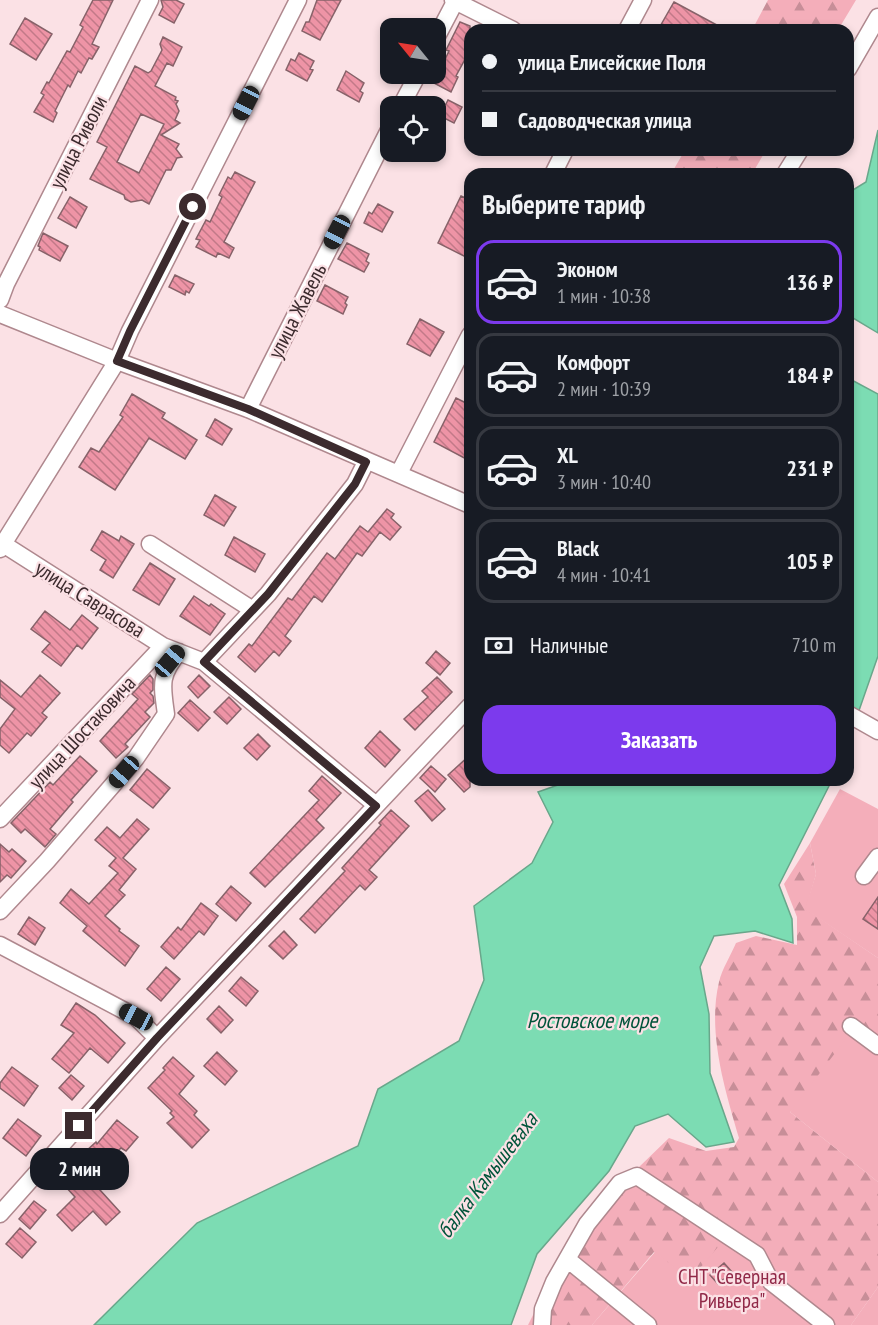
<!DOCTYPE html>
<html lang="ru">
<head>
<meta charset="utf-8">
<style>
	:root { --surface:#171b24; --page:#20242c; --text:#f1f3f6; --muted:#9ea1a6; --line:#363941; --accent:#7c3aed }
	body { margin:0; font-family:"PT Sans Narrow",sans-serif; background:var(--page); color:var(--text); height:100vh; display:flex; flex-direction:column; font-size:22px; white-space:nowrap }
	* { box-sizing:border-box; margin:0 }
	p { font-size:20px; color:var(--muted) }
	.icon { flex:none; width:33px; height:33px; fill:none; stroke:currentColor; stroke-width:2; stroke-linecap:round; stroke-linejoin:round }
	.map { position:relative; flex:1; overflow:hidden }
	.sheet { position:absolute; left:464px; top:168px; width:390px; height:618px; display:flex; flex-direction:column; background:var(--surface); border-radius:18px; box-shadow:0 3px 9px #0003 }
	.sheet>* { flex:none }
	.top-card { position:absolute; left:464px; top:24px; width:390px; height:132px; border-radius:18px; box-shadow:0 3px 9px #0003; display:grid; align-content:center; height:132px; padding:0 18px; background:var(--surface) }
	.needle { width:39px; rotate:300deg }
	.fabs { position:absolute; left:380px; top:18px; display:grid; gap:12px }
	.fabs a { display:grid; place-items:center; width:66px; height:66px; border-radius:12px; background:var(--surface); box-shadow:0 3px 9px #0003; font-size:30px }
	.end { position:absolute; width:27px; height:27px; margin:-14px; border:8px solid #3c2b2e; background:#fff; box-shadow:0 0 0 3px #fff }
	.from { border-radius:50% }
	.bubble { position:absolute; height:42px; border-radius:18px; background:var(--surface); box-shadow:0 3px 9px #0003; font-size:20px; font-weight:600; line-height:42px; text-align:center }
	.car { position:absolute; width:18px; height:36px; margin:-18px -9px; border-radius:8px; box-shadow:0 0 4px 2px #0007; background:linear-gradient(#222 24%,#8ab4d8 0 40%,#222 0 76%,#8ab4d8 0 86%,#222 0) }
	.top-card b { display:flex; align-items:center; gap:21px; height:57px; font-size:22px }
	.top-card b+b { border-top:2px solid var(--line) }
	.top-card i { width:15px; height:15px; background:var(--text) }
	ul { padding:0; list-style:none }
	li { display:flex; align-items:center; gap:18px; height:84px; margin:0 12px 9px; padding:0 6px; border:3px solid var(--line); border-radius:18px }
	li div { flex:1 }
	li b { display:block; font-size:22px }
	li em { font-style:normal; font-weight:600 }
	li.active { border-color:var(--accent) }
	li>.icon { width:54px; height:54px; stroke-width:1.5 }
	h2 { padding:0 18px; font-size:27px; line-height:72px }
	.pay { display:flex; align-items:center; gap:15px; height:66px; padding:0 18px; font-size:22px }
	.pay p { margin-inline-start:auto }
	.button { display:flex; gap:12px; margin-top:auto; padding:12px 18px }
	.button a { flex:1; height:69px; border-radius:18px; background:var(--accent); color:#fff; font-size:24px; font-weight:600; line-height:69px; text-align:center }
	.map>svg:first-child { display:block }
</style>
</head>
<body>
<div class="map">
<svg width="878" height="1325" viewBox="0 0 878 1325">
	<defs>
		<pattern id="forest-firs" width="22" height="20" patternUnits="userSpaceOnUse" patternTransform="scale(1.5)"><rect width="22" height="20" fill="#f4aeba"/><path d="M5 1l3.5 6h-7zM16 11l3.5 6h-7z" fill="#c78e98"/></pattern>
		<pattern id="building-back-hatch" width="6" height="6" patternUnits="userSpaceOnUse" patternTransform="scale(1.5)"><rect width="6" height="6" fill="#ee94a6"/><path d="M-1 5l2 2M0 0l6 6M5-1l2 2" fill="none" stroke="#c27988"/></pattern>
	</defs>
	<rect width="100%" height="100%" fill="#fbe1e5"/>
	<path fill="url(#forest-firs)" d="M768,0H856L838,30H752Z
		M685,150H766L752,174H671Z
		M810,843L816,874L806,909L878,958V1041L790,1112L878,1182V1287L851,1325H829L690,1281L654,1252L592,1325H528L540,1301L608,1197L669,1138L706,1151L734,1147L739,1138C725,1090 707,1032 719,982C722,969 731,955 736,943L756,936L797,945V917L784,884Z"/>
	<path fill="#f4aeba" d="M840,789L878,809V958L805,909L816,874L810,843Z
		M855,1027L878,1041V1182L790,1112Z
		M728,1235L829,1325H592L655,1252L690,1280Z
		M878,1287V1325H851Z"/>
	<path fill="#7cdcb3" stroke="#69a78b" stroke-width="1.5" d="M878,130V333L848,315V193L866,182Z
		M848,378L878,394V656L848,742Z
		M572,780H832L779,885L792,919L793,943L755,931L714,936L700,967L709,1014L710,1073L734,1142L706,1147L668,1114L635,1126L609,1171L537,1254L511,1325H94L197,1223L358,1146L378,1089L459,1041L484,980L474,906L532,863L553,822L538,792Z"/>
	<path fill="url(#building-back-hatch)" stroke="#876269" stroke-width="1.5" fill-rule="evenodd" d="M93,0H113L92,44L99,47L92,59L89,58L81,73L78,71L70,87L68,85L55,111L57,113L53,122L34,112L44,95L41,93L47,82L49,83L67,51L70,52L83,27L80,25Z
		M161,0H176L184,4L174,23L159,15L163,7Z
		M317,0H341L320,40L302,31L306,22H309Z
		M674,2L726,30H658Z
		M25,18L52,34L36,60L10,44Z
		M460,22L470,26V50L456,76L458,77L451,92L430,81L434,74H438L449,51L446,50Z
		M163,37L182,47L173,66L167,63L155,86L176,97L175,100L178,101L176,104L179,111L175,120L180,123L161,135L179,144L176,149L182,157L177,158L171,170H166L149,204L142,200L131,202L125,199L124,195L90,179L107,147L97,142L135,66L148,73L151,71L162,50L160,44ZM141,114L164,124L139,173L117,162Z
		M299,53L314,61L310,69L313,70L307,81L286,70L291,59L295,61Z
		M346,71L364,83L360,91L363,93L359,102L337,90Z
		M448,100L462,107L454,123L436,114L439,107L446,104Z
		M235,172L255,182L224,242L234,248L229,258L218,253L216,257L196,247L200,240L196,239L206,220L210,222L222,197L219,195L228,177L231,179Z
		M461,196L470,200V259L438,243Z
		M70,197L87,207L76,228L58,218Z
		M378,204L393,212L382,232L364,223L369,212L372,214Z
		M43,233L68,246L60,261L39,250L40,247L38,246Z
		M347,243L369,254L366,261L369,263L364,272L338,259Z
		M175,275L194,284L189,293L186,291L185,295L169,287Z
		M325,285L348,297L345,303L347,305L343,314L317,301Z
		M420,319L444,332L430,356L407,344Z
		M132,394L165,413L162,418L197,440L185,459L149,438L115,490L79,467L91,448L99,452L123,417L120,415Z
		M456,398L470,405V461L434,442Z
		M215,419L232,429L222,445L206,436Z
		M215,495L236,507L224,526L204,515Z
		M387,509L394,514L391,518L401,527L390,540L380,532L362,556L357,553L322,602L314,596L285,636L291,641L279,656L274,651L255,672L238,657L249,644L252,646L288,598L292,600L327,553L335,559L360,526L368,532Z
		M102,531L119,541L121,536L134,544L113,578L100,570L106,560L91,550Z
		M234,537L265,554L255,572L225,555Z
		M150,563L175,579L159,605L133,590Z
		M194,596L209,606L211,604L225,614L210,635L180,616Z
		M45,611L70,630L82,615L98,628L82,649L77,645L61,666L42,652L50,643L31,629Z
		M436,651L450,663L440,675L426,663Z
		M40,675L60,693L42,713L47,717L31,736L27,733L9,753L0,745V729L15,709L0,697V680L21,697Z
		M150,675L153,679V690L150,693L153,696L154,703L145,712L150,717L125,744L128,747L116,758L100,741L138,699L132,694Z
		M199,675L210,686L198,698L188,687Z
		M437,677L452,692L415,730L404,719L428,697L422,691Z
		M229,697L241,709L227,724L214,712Z
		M190,700L210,718L198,731L178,713Z
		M380,731L400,750L385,767L365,748Z
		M258,734L270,746L257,760L244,748Z
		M470,755V787L464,792L448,775Z
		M80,756L97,771L71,800L73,802L50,829L56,834L45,847L25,829L21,833L11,823L50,782L53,785Z
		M431,766L446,779L435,792L420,778Z
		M147,769L170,788L153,808L130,790Z
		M322,776L341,793L316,820L324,828L265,887L250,873L319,800L309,791Z
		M428,790L445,809L432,821L415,801Z
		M391,810L409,826L369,870L377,877L365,890L360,885L315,933L300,919L345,871L342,868L381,825L379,823Z
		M137,819L149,829L123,858L136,869L119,890L125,895L105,916L120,929L119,931L139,946L125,966L83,931L87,926L60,903L71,889L89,904L118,873L109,866L116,858L95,840L107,827L120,838Z
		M0,844L9,852L12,849L26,861L11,878L7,875L0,882Z
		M231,886L251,903L236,921L216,904Z
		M878,897V929L863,919Z
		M201,903L218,916L204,935L199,931L174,959L161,947L178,927L181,930Z
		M29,917L45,928L35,945L18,934Z
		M284,931L297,945L283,959L269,946Z
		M166,967L180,979L161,1001L147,989Z
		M241,977L258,991L246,1006L229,991Z
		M76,1003L95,1015L125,1043L108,1063L90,1048L69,1073L52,1059L74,1033L61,1025Z
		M219,1006L233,1020L221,1033L207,1019Z
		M217,1052L237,1071L225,1085L204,1066Z
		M173,1057L194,1076L179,1094L197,1111L194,1115L209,1130L192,1148L167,1123L174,1117L170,1113L172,1111L148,1088L165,1070L163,1068Z
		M12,1067L38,1086L24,1106L0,1088V1083Z
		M71,1075L84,1086L72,1100L59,1088Z
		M18,1119L41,1136L26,1156L3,1138Z
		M117,1120L138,1137L126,1151L121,1148L90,1179L120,1212L106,1225L93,1211L72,1231L57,1215L75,1197L65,1186L93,1160L85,1152L96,1142L97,1144Z
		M34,1201L46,1210L30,1229L19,1219Z
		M20,1228L36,1242L22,1258L6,1244Z
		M724,1263L732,1272L718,1284L710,1275Z"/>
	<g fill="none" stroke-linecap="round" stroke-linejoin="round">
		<g stroke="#af888e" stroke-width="19">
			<path id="minor" d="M453,0L513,30
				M627,30L643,0
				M435,40L456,0
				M848,69L878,17
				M401,106L418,74
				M553,174L565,150
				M785,174L800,150
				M0,300L6,284L150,0
				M0,314L117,361L248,409L470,505
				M248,409L390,128
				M399,473L470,335
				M0,542L163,646L204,662L376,805
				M150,544L253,610
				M0,549L117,361L130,331L298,0
				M204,662L268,594L355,484L366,462
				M848,714L878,731
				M0,819L163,646
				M864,876L878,857
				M0,911L47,861L136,758L166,714C162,685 159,676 179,652
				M0,945L136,1017L157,1038
				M851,1026L878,1046
				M0,1214L157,1038L470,706
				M567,1259L648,1325
				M542,1325L543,1309L554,1282L587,1224L620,1183L637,1176L757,1255L771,1282L826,1325"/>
		</g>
		<use href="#minor" stroke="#fff" stroke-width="16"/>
	</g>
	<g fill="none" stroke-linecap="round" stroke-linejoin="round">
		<path stroke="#3c2b2e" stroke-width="8" d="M79,1126L157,1038L376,806L204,662L268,594L355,484L366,462L248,409L117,361L130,331L193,207"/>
	</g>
	<g text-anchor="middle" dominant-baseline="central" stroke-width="4.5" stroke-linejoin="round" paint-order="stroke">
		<g font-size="21" fill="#3c2b2e" stroke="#fbe1e5">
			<text transform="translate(78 142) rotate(-63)">улица Риволи</text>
			<text transform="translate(297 311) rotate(-63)">улица Жавель</text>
			<text transform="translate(90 599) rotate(32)">улица Саврасова</text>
			<text transform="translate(82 732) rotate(-47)">улица Шостаковича</text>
		</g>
		<g font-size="21" fill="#912948" stroke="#fbe1e5">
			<text x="732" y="1276">СНТ "Северная<tspan x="732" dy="24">Ривьера"</tspan></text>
		</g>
		<g font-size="22" font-style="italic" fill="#00543a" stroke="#fbe1e5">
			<text x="592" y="1020">Ростовское море</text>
			<text transform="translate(487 1175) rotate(-53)">балка Камышеваха</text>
		</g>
	</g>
</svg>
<div class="fabs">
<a><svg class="needle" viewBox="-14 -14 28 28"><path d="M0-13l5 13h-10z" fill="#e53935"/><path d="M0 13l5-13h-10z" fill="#9ea1a6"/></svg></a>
<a><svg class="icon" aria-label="locate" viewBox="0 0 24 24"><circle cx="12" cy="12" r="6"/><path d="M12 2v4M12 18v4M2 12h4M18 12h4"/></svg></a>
</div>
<i class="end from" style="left:193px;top:207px"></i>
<i class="end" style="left:79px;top:1126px"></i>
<div class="bubble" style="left:30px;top:1148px;width:99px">2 мин</div>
<i class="car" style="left:246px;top:103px;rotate:207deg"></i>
<i class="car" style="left:337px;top:232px;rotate:207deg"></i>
<i class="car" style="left:170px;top:661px;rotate:40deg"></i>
<i class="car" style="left:124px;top:772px;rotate:221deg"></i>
<i class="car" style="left:136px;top:1017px;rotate:298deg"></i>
<div class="top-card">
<b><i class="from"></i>улица Елисейские Поля</b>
<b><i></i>Садоводческая улица</b>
</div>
<section class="sheet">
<h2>Выберите тариф</h2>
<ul>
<li class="active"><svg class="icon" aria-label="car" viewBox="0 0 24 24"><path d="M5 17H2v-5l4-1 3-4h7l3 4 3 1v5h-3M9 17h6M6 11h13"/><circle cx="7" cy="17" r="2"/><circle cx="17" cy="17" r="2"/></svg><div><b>Эконом</b><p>1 мин · 10:38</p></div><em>136 ₽</em></li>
<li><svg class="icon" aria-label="car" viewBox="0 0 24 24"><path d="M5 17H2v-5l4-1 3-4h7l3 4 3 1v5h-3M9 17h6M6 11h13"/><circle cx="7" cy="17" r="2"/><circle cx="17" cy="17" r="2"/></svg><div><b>Комфорт</b><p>2 мин · 10:39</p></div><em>184 ₽</em></li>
<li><svg class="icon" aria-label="car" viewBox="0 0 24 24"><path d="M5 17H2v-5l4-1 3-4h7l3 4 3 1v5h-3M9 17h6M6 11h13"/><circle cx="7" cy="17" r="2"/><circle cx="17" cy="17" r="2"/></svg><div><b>XL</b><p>3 мин · 10:40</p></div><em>231 ₽</em></li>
<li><svg class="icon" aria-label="car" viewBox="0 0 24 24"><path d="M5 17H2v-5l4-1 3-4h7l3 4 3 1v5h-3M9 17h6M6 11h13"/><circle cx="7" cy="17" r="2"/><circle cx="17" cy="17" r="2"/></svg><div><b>Black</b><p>4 мин · 10:41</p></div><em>105 ₽</em></li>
</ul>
<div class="pay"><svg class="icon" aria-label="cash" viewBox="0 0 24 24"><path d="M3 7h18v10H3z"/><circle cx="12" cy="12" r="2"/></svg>Наличные<p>710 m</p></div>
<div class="button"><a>Заказать</a></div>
</section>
</div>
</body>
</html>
